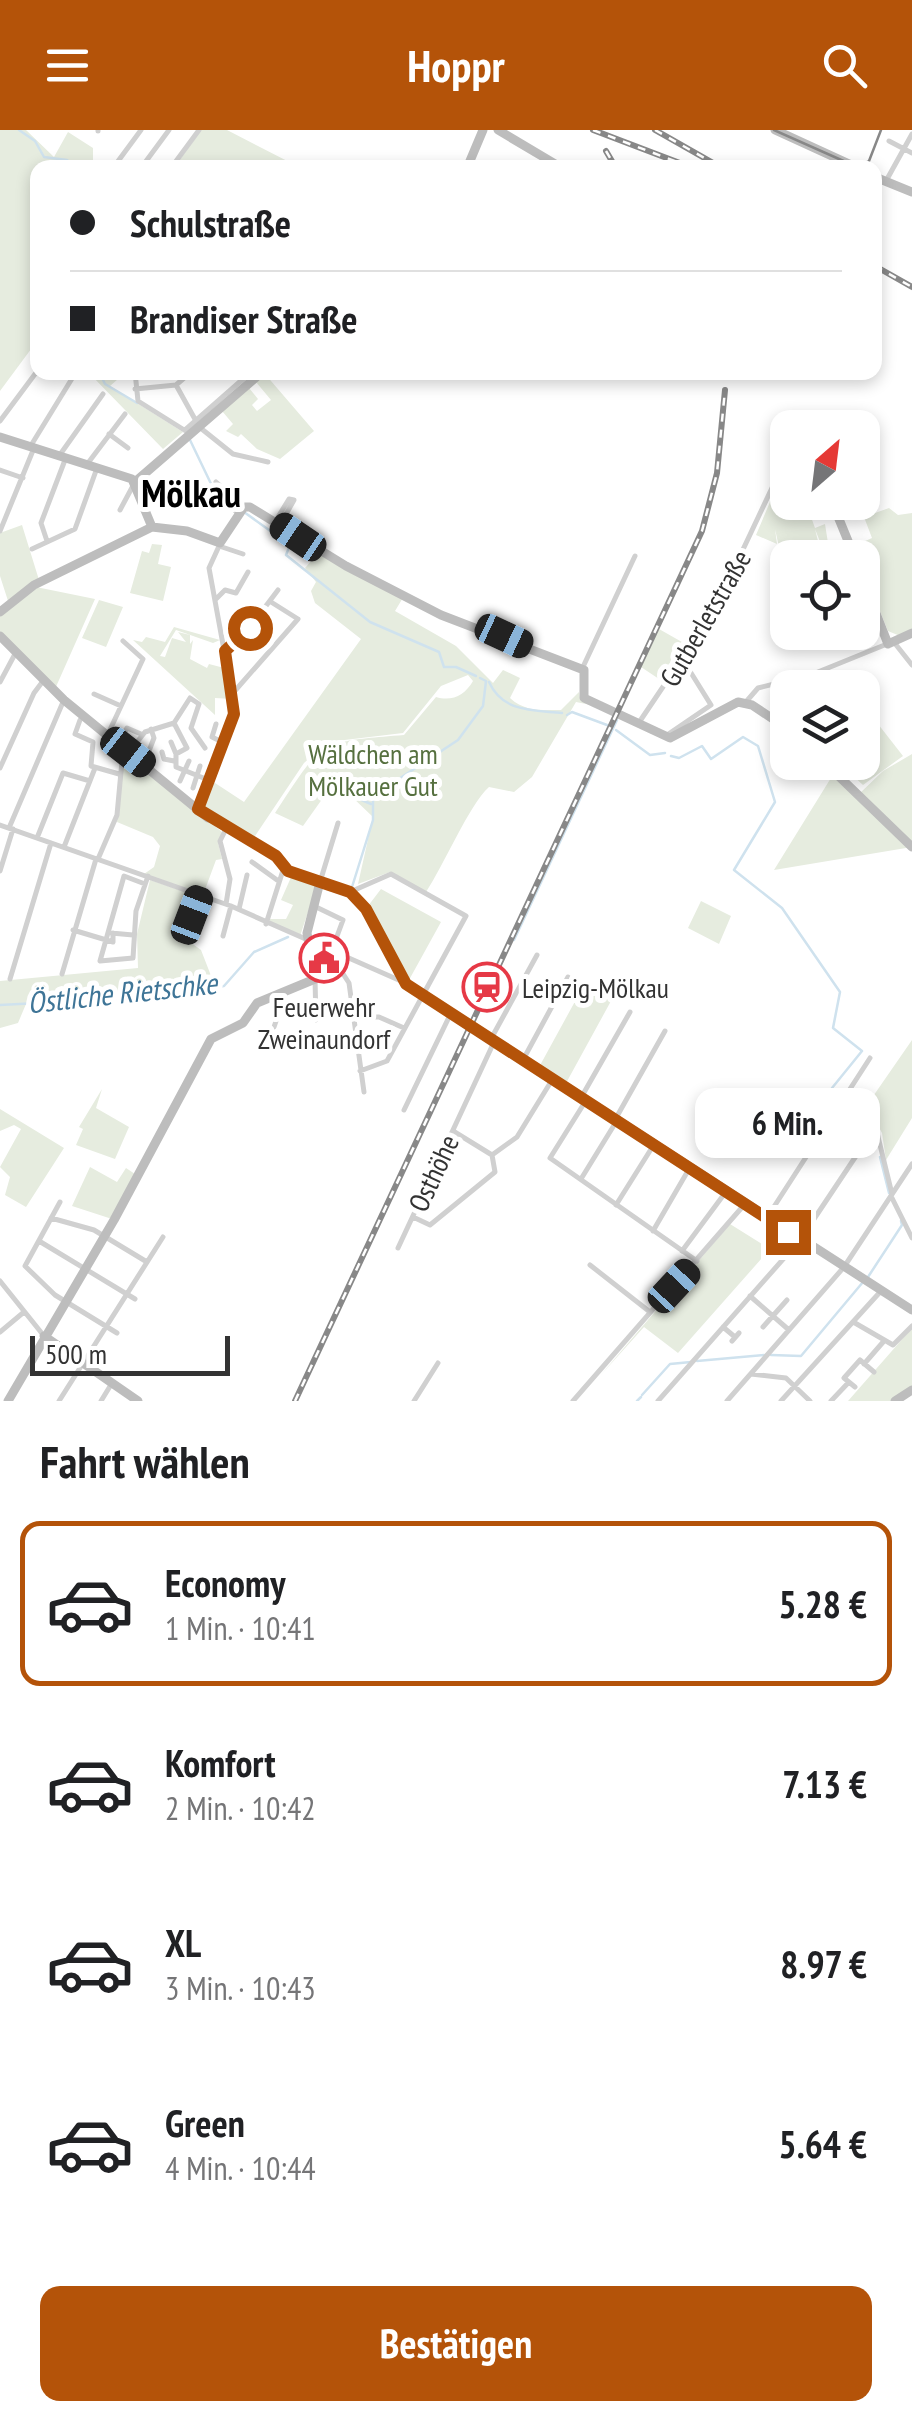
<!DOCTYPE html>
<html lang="de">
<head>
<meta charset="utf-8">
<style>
	:root { --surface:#fff; --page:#f2f2f2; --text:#202124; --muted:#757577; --line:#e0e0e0; --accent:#b45309 }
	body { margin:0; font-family:"PT Sans Narrow",sans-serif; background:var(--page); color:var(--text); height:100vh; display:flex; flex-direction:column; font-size:38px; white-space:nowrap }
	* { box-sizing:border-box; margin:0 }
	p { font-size:32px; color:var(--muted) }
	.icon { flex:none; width:55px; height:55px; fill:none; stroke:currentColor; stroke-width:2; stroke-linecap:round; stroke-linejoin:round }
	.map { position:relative; height:1271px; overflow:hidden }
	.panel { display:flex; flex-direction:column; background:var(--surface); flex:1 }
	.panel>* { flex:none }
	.guide { position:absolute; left:30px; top:30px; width:852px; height:220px; border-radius:20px; box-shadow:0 5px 15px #0003; display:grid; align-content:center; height:220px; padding:0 40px; background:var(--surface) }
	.needle { width:65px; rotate:28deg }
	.buttons { position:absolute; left:770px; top:280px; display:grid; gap:20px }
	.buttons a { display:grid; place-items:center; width:110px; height:110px; border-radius:20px; background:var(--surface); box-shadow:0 5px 15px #0003; font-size:50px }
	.scale { position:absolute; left:30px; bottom:25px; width:200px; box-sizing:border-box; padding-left:10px; border:5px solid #333; border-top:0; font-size:28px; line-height:35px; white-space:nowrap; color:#333; -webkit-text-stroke:8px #fff; paint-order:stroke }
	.end { position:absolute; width:45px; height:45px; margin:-22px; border:12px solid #b45309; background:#fff; box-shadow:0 0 0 5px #fff }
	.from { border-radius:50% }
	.bubble { position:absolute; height:70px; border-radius:20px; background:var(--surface); box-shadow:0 5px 15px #0003; font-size:32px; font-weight:700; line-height:70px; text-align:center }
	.car { position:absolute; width:30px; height:60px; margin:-30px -15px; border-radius:12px; box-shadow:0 0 8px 2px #0007; background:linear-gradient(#222 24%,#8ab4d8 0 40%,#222 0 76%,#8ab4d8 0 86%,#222 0) }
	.guide b { display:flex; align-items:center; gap:35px; height:95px; font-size:38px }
	.guide b+b { border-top:2px solid var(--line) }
	.guide i { width:25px; height:25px; background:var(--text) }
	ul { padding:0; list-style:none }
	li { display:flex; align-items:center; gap:30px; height:165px; margin:0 20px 15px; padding:0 20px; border:5px solid transparent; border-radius:20px }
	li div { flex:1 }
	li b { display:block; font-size:38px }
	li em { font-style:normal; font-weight:700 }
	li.on { border-color:var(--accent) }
	li>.icon { width:90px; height:90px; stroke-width:1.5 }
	h2 { padding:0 40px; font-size:45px; line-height:120px }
	.button { display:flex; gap:20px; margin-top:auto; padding:20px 40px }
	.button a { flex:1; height:115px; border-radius:20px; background:var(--accent); color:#fff; font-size:40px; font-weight:700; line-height:115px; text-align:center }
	header { display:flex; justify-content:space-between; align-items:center; height:130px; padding:0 40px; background:var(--accent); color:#fff; font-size:45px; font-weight:700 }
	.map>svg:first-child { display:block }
</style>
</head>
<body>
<header><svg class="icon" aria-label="menu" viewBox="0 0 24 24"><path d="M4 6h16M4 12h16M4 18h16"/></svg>Hoppr<svg class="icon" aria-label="search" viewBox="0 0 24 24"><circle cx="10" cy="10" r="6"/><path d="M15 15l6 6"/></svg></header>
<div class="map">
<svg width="912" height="1271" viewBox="0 0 912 1271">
	<rect width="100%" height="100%" fill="#fff"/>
	<path fill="#e6ecdf" d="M0,0H26L54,27L68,2L93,18V31L99,37L38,38L37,211L0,261Z
		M201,0H227L299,37L174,38Z
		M89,243H125L110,256L183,302L163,319Z
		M265,244L314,301L280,329L257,319L241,304L238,307L226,301L233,294L222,281L249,258L258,269L252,275L257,281L271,270L256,252Z
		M784,339L788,372L806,373L815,398L825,394L828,413L838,427H826L815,399L822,427L788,428L787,453L775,399L777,414L756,405Z
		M889,378L898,385L912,383V501L900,506L888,501L854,416L872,408L864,387Z
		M22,395L39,450L9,474L0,446V403Z
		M152,414L162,415L158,434L171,437L163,471L130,463L142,421L149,423Z
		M319,422L404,466L395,481L456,516L493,553L503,540L520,548L510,568C525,582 542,580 561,580L579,562L580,569L591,575L576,572L532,647L514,662L489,657C469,675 444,735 426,762L390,742L358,754L373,687L351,666L330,658L303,696L275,683C323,610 317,612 404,605L436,567C452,572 465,565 473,551L468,545L441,556L403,603L328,612L304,633L253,709L203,677L212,651L244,672L361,509L315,473L311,461L316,452L305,438Z
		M36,457L95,469L55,559L0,502V485Z
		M99,470L123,477L106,517L82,508Z
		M174,497L220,510L213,513L176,500L160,526L165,527L172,508L186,512L178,502L190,505V514L193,510L190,529L207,538L209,534L228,539L232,569L215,568V585L133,510L142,512L146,507L165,512Z
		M659,499L689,516L665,553L641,537Z
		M871,585L903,626L863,655L839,633L862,632L863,590Z
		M912,624V717L774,740L834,643L859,664L883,641Z
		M130,627L222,702L218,713L222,729L216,730L203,765L144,744L154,737L160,716L153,707L117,692L123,636Z
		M292,745L317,755L300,806L271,795L269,789H286L293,775L281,770Z
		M150,750L198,766L183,807L201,820L215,856L26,874L18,893L0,898V851L138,838L137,804Z
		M381,759L441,792L409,850L368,776Z
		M701,771L731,786L719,814L688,798Z
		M584,855L611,871L565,955L538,939Z
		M912,910V988L886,1030L882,1003L867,975Z
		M102,959L96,978L129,997L115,1029L76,1015L83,999L79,997Z
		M0,979L64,1018L26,1077L5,1065L10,1047L0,1037L21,999L14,995L0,1001Z
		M90,1037L117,1052L126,1038L135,1044L112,1089L72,1076Z
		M730,1094L770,1119L678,1223L644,1197L600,1246Z
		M912,1198V1256L890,1271H848Z"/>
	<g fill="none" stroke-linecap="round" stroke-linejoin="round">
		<path stroke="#cfe2ee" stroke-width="2.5" d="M19,0L35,11L44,27L67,30L76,38
			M99,242L105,254L137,273
			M190,310L214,360
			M224,368L238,378
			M244,382L290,415L286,425L370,492L439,522L444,537H456L476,546
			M489,552C503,583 534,580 562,583
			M567,585L572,582L607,595
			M616,600L650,625L665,623
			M671,626L679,628L702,616L711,629L743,607L758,616L775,672L734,740L782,778L840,862L833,898L862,921L832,958L839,963
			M336,659L371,674
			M352,757L373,690V666L458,610L483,576L486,551L480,548
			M514,810L617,590
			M0,875L134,868L224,856L254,822L288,807
			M880,1027L889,1063
			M868,1147L902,1095L901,1091
			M771,1225L801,1226L863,1152
			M697,1231L764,1225
			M642,1265L670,1234L691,1232
			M637,1271L641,1267"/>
		<path stroke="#d0d0d0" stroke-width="5" d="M98,0V1
			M889,11L912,23
			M113,38L141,0
			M141,38L169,0
			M171,38L199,0
			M886,51L912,4
			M135,242L138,271L189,303
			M176,255L196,291
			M135,259L176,255L191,242
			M0,291L38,240
			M198,296L233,324L268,332
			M185,300L251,242
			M109,304L128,318
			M30,317L76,242
			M59,326L103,264
			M88,333L125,284
			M0,340L23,348
			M216,352L243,376
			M212,361L239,384
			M120,380L135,352
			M275,392L289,369L294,370L280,395
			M0,401L34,318
			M47,411L41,393L65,330
			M219,416L243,424
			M32,419L75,399L97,338
			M215,470L225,460L236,463L248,442
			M893,511L912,535
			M225,521L244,505L278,460
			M582,539L635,426
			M0,552L15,524
			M233,563L298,489L271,472
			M94,564L121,576
			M745,573L758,558L813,544L887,514
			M80,590L75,604L93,612L91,636L119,644
			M640,591L714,481L788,324
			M174,593L187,618L176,624V637L211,651
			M216,594L212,607L224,613
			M108,604L143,529L123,511
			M667,605L711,575L683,530
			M122,607L127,598L141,604
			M171,612L176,624
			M162,622L164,629L174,631
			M147,626L154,608L151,599
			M0,638L34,563L43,551
			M180,651L189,631
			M193,658L200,636
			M198,679L235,580L209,438L220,414
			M0,695L231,776L401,851
			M9,698L63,572
			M37,708L63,643L90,651
			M64,717L95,638
			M98,729L117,685L122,631L145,602L174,593L190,568L199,574L191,598L205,618
			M252,732L277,750
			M0,741L13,699
			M320,752L338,693
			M145,754L124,746L100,831L133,828L136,781L148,746
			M350,762L391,744L466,786L387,931L360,941
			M226,774L230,749L220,711L226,699
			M314,776L343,790L333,817
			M239,779L247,745
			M266,794L284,737
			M73,800L113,812V803
			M111,803L133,805
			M184,806L200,765
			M223,806L231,776
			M335,819L334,830L349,853L364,962
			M62,844L96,729
			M10,849L51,713
			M315,849L316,890
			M310,885L317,878
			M354,887H379L404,898
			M274,897L286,862
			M492,907L537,825
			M524,928L568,847
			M843,963L872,982L892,1064
			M582,966L630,882
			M585,972L550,1028L697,1131
			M404,980L451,883
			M616,988L665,901
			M453,1001L492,1025
			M492,1025L517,1007L552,950
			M581,1049L616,992
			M891,1066L912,1108
			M60,1072L25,1136L55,1165L117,1203
			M616,1075L653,1016
			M768,1086L870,928
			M413,1087L430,1095L495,1042L492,1025
			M51,1088L94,1100L147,1132
			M653,1101L689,1039
			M39,1111L135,1169
			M398,1118L494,912
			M682,1121L725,1063
			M590,1135L650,1182
			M0,1151L44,1206
			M750,1166L789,1200
			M855,1193L893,1215L912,1196
			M723,1197L735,1207
			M763,1197L787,1170
			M0,1202L24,1182
			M732,1211L739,1203
			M864,1234L884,1211
			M751,1244L786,1248L810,1271
			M855,1257L844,1248L860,1230L874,1242
			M59,1271L163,1107
			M101,1271L112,1253
			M414,1271L438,1233
			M573,1271L744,1075
			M658,1271L800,1110L876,996
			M727,1271L844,1137L912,1034
			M781,1271L881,1161
			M831,1271L849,1252"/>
		<path stroke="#bdbdbd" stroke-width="9" d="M498,0L562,38
			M775,0L858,38
			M467,38L483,0
			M875,47L912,62
			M0,307L132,349L152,397
			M135,352L262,242
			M832,372L855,428
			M152,397L187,401L220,413L244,377H250L346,436L441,485L584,540V568L670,608L738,572L752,575L788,599
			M862,448L888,514L912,503
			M0,482L34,455L152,397
			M0,506L64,570L208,688
			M824,632L912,717
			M204,684L276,726L289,741L350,762L366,779L406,854L912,1180
			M44,1206L138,1271
			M8,1271L114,1090L211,909L243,893L257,873L315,849L307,803L320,752
			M895,1271L912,1260"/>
		<path stroke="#888" stroke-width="2.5" d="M774,0L857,37L869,31L881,0"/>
		<g stroke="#888" stroke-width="6">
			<path id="rail" d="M593,0L693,38
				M655,0L722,38
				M606,21L616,38
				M875,136L912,157
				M295,1271L702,401L717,343L725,260"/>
		</g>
		<use href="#rail" stroke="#fff" stroke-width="2.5" stroke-dasharray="8" stroke-linecap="butt"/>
	</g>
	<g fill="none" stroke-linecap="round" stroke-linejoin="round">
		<path stroke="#b45309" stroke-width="12" d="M250,498L225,521L234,584L198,679L276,726L288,741L350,762L366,779L406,854L788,1102"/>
	</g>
	<defs>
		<g id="civic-ring" transform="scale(2.5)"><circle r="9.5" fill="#fff" stroke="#e63946" stroke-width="1.5"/><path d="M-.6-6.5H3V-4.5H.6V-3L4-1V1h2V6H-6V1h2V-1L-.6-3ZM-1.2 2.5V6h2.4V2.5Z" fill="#e63946"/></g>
		<g id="station-ring" transform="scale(2.5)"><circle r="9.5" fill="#fff" stroke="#e63946" stroke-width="1.5"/><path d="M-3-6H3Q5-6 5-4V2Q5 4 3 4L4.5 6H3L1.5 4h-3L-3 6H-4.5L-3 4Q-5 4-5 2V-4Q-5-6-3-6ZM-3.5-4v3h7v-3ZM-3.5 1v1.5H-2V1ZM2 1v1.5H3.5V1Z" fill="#e63946"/></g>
	</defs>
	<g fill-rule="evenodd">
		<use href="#civic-ring" x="324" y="828"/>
		<use href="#station-ring" x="487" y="857"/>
	</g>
	<g text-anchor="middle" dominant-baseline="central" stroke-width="10" stroke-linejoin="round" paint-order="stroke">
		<g font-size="28" fill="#333" stroke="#fff">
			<text transform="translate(705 488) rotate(-60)">Gutberletstraße</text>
			<text transform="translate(433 1043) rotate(-65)">Osthöhe</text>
		</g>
		<g font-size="28" fill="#56703f" stroke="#fff">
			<text x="373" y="623">Wäldchen am<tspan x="373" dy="32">Mölkauer Gut</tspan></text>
		</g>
		<g font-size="28" fill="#333" stroke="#fff" text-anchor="start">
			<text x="522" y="857">Leipzig-Mölkau</text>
			<text x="324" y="876" text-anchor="middle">Feuerwehr<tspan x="324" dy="32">Zweinaundorf</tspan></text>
		</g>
		<g font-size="30" font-style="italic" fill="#3f7597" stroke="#fff">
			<text transform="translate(122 862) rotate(-6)">Östliche Rietschke</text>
		</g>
		<g font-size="38" font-weight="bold" fill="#000" stroke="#fff">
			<text x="191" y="362">Mölkau</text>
		</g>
	</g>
</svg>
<div class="buttons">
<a><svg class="needle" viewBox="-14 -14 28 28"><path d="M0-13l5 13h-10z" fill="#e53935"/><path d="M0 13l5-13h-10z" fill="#757577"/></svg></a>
<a><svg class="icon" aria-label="locate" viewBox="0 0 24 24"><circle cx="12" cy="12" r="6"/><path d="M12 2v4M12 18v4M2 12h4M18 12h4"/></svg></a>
<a><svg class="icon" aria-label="layers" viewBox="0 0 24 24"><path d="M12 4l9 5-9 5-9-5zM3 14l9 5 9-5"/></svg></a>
</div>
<div class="scale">500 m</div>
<i class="end from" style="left:250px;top:498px"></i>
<i class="end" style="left:788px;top:1102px"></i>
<div class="bubble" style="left:695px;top:958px;width:185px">6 Min.</div>
<i class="car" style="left:298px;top:407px;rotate:304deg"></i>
<i class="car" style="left:504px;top:506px;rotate:115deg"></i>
<i class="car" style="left:128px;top:622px;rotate:128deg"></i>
<i class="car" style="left:192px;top:785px;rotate:21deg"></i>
<i class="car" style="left:674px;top:1156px;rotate:43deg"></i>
<div class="guide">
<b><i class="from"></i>Schulstraße</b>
<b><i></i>Brandiser Straße</b>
</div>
</div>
<section class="panel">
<h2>Fahrt wählen</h2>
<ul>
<li class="on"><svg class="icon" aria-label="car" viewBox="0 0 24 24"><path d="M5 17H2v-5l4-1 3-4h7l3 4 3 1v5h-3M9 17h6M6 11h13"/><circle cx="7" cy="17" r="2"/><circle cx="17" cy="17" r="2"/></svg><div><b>Economy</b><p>1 Min. · 10:41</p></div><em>5.28 €</em></li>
<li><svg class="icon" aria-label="car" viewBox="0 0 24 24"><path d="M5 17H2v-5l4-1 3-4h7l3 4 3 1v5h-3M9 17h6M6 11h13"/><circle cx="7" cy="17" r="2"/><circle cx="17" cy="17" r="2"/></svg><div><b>Komfort</b><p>2 Min. · 10:42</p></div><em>7.13 €</em></li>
<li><svg class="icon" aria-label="car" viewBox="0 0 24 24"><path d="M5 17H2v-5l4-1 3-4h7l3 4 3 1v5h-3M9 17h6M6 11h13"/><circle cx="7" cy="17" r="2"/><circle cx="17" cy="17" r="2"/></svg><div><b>XL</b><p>3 Min. · 10:43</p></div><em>8.97 €</em></li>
<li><svg class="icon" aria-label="car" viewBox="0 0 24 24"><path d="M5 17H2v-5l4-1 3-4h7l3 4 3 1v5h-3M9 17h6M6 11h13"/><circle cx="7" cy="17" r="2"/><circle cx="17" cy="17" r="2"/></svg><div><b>Green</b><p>4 Min. · 10:44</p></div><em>5.64 €</em></li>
</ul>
<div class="button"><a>Bestätigen</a></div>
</section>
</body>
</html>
